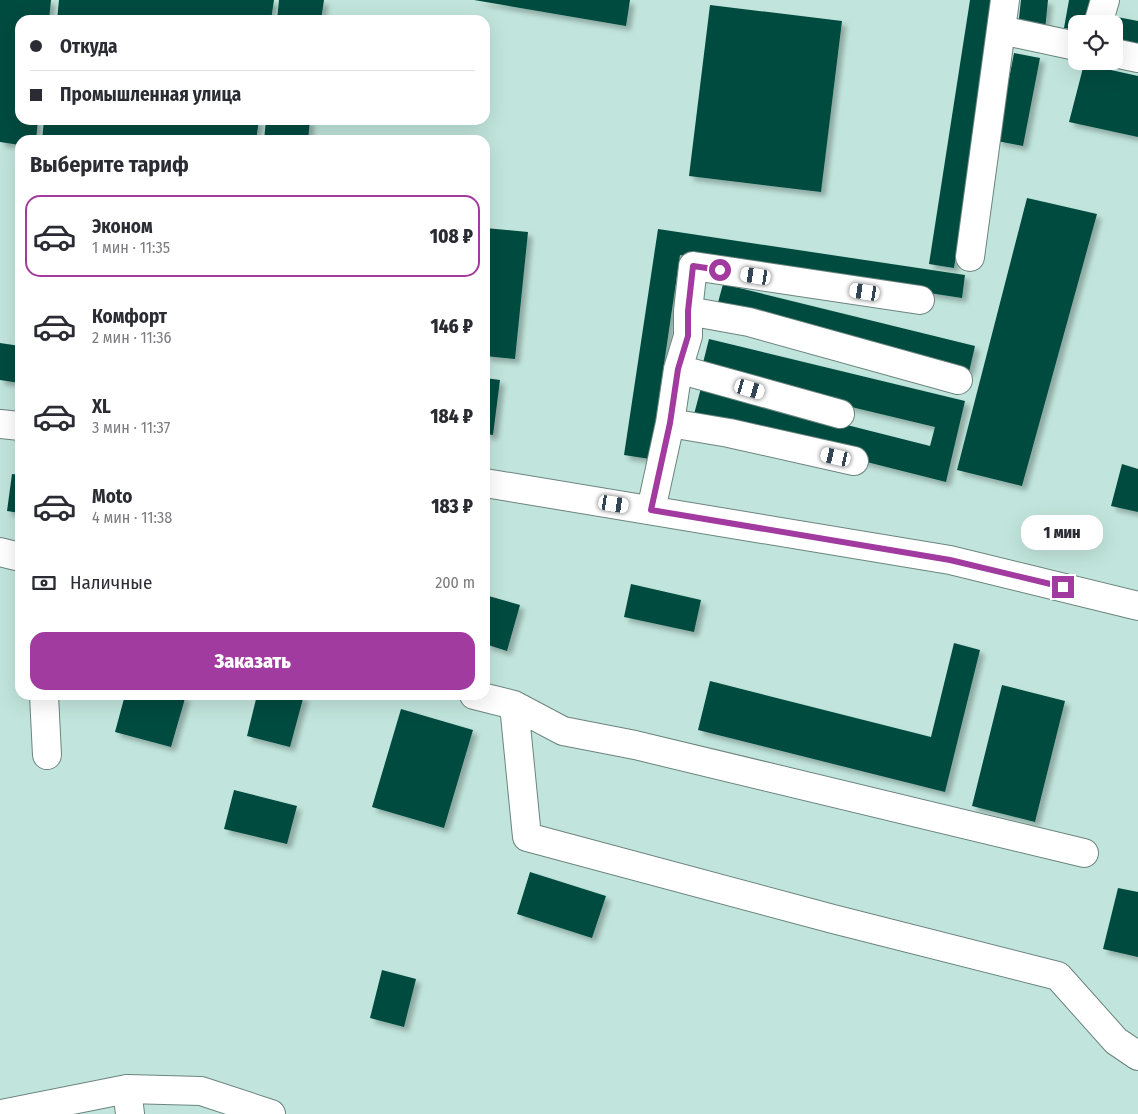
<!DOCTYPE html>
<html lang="ru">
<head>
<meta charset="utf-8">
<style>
	:root { --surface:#fff; --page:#f7f7f7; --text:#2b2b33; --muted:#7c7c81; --line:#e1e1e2; --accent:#a13b9f }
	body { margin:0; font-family:"Fira Sans Condensed",sans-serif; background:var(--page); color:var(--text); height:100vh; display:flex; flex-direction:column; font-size:19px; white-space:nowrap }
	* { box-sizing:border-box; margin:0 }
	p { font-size:16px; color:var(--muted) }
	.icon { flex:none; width:28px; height:28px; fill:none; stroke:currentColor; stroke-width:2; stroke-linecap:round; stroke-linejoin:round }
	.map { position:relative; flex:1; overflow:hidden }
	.panel { position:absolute; left:15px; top:135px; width:475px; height:565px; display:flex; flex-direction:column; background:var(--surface); border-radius:15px; box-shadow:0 5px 20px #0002 }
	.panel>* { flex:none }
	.banner { position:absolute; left:15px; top:15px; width:475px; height:110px; border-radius:15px; box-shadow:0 5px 20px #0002; display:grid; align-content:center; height:110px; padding:0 15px; background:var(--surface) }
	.buttons { position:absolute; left:1068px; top:15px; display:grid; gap:10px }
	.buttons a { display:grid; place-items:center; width:55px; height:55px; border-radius:10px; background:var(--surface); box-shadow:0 5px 20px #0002; font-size:25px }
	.end { position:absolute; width:22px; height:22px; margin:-11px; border:6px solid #a13b9f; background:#fff; box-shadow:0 0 0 2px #fff }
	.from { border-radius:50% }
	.bubble { position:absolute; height:35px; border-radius:15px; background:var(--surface); box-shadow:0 5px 20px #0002; font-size:16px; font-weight:800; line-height:35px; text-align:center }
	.car { position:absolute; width:15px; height:30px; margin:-15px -8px; border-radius:6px; box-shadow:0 0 4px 1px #0007; background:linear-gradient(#fff 24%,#345 0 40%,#fff 0 76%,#345 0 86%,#fff 0) }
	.banner b { display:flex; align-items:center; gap:18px; height:48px; font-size:19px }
	.banner b+b { border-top:1px solid var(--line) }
	.banner i { width:12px; height:12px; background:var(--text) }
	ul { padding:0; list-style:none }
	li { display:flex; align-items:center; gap:15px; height:82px; margin:0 10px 8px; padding:0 5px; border:2px solid transparent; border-radius:15px }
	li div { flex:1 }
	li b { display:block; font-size:19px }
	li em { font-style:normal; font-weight:800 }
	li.selected { border-color:var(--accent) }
	li>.icon { width:45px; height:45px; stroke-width:1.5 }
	h2 { padding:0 15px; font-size:22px; line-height:60px }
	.pay { display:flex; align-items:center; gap:12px; height:55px; padding:0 15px; font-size:19px }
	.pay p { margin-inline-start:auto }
	.cta { display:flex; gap:10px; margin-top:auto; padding:10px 15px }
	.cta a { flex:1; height:58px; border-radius:15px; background:var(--accent); color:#fff; font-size:20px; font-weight:800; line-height:58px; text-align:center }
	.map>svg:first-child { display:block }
</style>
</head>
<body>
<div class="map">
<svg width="1138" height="1114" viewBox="0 0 1138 1114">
	<defs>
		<filter id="shadow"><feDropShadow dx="4.5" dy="4.5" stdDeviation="2.5" flood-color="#0004"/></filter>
	</defs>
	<rect width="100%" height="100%" fill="#d4efe8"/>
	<path fill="#c1e5dc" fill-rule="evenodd" d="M0,0H1138V1114H0ZM20,20H485V120H20ZM1076,24H1114V61H1076ZM20,140H485V695H20Z"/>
	<path fill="#014c41" filter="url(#shadow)" d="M0,0H51L49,20H20V120H38L36,140H20V145L0,142Z
		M59,0H274L271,20H57Z
		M279,0H324L321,20H277Z
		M474,0H630L626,26Z
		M970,0H995L954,268L929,264Z
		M1021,0H1048L1045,30L1018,27Z
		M1069,0H1096L1092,24H1076V30L1064,28Z
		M710,5L842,21L821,192L689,176Z
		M1117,17L1138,21V48L1114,43V31Z
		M1014,53L1040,58L1023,146L997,141Z
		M1084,64L1138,76V137L1069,122Z
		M44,120H259L256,140H42Z
		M266,120H310L308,140H264Z
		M1027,198L1097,214L1022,486L957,470Z
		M485,228L528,232L515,359L485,356Z
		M658,229L965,275L962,298L680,255L650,459L624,455Z
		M723,284L975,346L969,372L716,310Z
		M709,339L965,401L946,482L693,418L701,388L930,446L935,427L701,371Z
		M0,343L20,346V383L0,380Z
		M485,378L500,380L493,435L485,434Z
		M1122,464L1138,469V512L1111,506Z
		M12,474L20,475V513L7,511Z
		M631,584L701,600L694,632L624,617Z
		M485,595L520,605L507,651L485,644Z
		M954,643L980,650L945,792L698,730L710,681L931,737Z
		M1002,685L1065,701L1035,822L972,806Z
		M125,695H186L171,747L115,732Z
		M257,695H304L290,747L247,736Z
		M401,709L473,730L444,828L372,807Z
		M234,790L297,806L287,844L224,829Z
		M530,872L606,896L592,938L517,914Z
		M1118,888L1138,892V957L1103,949Z
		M382,970L416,979L404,1027L370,1018Z"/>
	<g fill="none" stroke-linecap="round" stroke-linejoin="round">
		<g stroke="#6b847e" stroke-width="30">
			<path id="minor" d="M1098,24L1105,0
				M1001,30L1076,46
				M1114,53L1138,58
				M970,257L1005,0
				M688,311L749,322L958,380
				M678,369L840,414
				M670,423L729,433L854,461
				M0,424L20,426
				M485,483L950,560L1138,606
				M651,510L670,423L678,369L688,336V311L693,266L920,300
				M0,552L20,557
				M44,695L47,755
				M474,695L514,705L563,731L635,745L1084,853
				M514,705L527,837L833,919L1058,976L1116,1041L1138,1056
				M127,1089L130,1114
				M2,1114L127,1089L201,1091L271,1114"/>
		</g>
		<use href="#minor" stroke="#fff" stroke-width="28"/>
	</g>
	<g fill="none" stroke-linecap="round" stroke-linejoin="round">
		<path stroke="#a13b9f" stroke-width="6" d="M720,270L693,266L688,311V336L678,369L670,423L651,510L950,560L1063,587"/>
	</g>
</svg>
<div class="buttons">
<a><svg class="icon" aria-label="locate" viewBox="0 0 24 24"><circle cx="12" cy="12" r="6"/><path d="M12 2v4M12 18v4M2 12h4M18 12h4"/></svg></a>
</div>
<i class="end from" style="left:720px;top:270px"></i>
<i class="end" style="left:1063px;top:587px"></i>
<div class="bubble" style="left:1021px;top:515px;width:82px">1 мин</div>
<i class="car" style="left:756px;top:276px;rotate:279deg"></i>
<i class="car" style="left:865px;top:292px;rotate:279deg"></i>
<i class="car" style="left:750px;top:389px;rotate:106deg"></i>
<i class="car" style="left:836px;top:457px;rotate:283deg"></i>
<i class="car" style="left:614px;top:504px;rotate:99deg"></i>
<div class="banner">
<b><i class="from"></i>Откуда</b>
<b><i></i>Промышленная улица</b>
</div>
<section class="panel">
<h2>Выберите тариф</h2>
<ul>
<li class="selected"><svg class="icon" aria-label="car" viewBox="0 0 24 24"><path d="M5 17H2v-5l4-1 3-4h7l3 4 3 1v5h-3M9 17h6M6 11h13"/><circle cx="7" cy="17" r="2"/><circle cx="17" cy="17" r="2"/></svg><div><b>Эконом</b><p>1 мин · 11:35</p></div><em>108 ₽</em></li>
<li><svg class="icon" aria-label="car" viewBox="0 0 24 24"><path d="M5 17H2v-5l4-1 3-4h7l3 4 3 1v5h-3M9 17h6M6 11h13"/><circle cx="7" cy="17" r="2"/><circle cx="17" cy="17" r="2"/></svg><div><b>Комфорт</b><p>2 мин · 11:36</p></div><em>146 ₽</em></li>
<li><svg class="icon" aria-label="car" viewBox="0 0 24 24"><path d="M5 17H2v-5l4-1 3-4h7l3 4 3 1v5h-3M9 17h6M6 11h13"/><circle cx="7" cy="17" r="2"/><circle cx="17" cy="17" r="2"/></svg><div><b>XL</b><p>3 мин · 11:37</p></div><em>184 ₽</em></li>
<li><svg class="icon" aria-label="car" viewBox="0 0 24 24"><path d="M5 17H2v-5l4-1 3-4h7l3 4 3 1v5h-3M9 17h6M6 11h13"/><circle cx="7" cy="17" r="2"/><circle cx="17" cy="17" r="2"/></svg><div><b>Moto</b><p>4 мин · 11:38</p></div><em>183 ₽</em></li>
</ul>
<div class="pay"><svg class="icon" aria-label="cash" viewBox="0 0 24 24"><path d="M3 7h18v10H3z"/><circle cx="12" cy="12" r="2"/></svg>Наличные<p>200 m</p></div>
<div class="cta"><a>Заказать</a></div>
</section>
</div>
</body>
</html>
